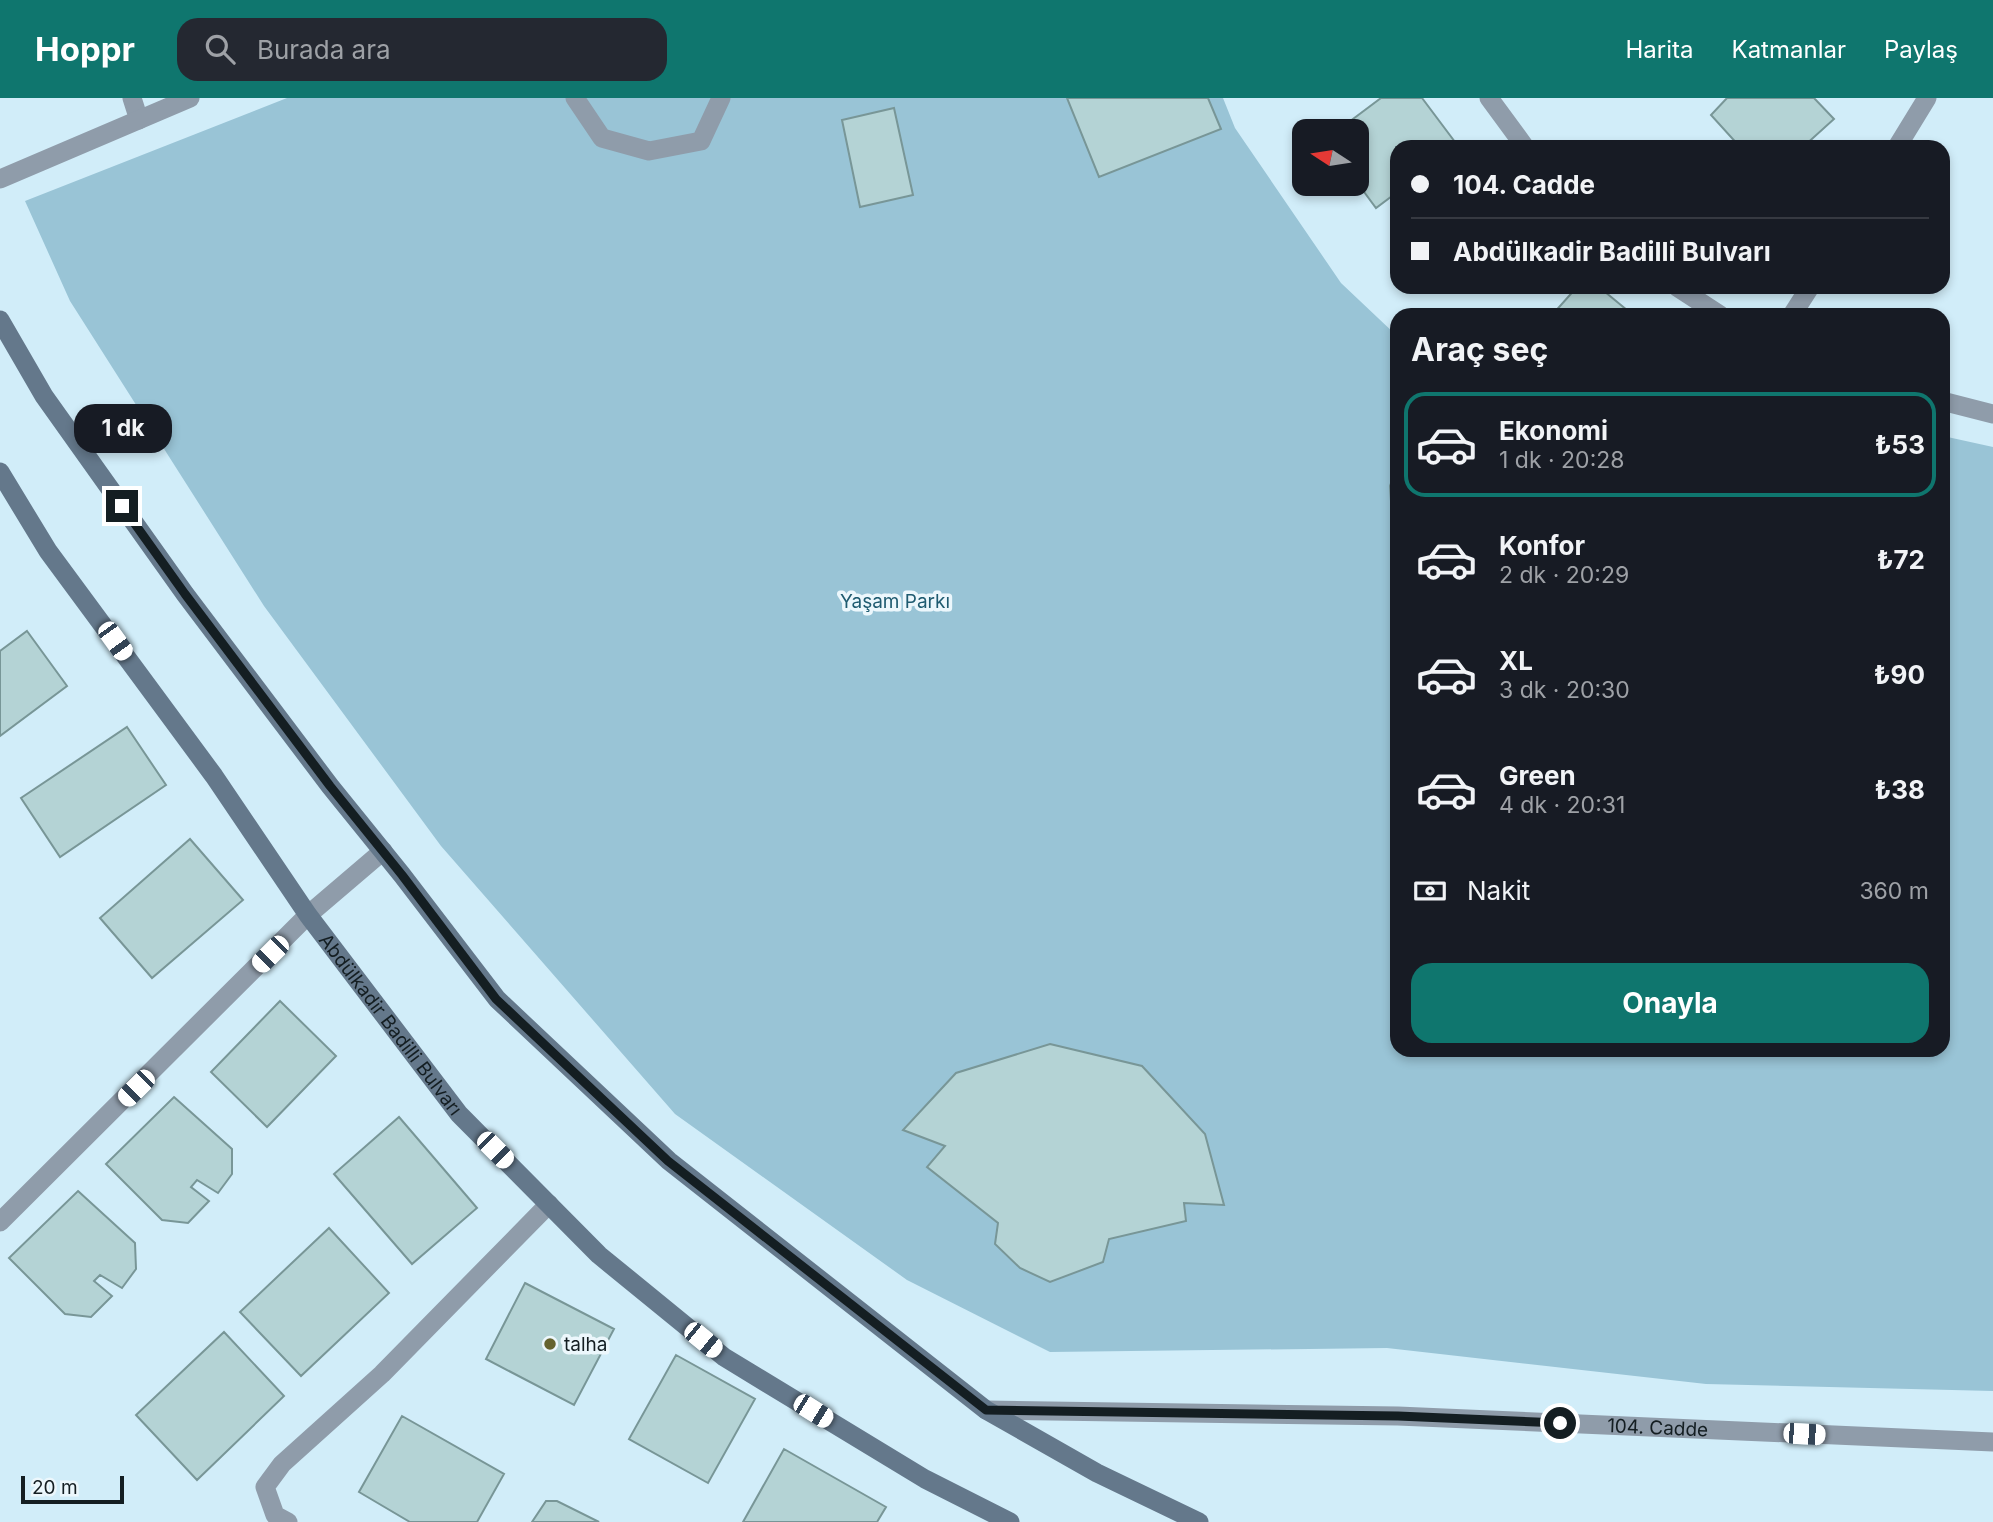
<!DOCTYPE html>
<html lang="tr">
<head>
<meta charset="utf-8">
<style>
	:root { --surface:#171b24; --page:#242831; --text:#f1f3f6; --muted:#9ea1a6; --line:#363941; --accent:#0f766e }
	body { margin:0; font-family:Inter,sans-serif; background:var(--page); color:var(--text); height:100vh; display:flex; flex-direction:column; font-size:26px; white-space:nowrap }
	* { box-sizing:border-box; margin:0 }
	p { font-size:23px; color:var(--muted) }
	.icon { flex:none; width:38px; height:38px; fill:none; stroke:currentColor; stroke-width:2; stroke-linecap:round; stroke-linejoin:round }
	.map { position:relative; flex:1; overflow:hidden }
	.drawer { position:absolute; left:1390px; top:210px; width:560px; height:749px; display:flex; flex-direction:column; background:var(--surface); border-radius:21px; box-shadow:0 4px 10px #0003 }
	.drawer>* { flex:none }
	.banner { position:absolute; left:1390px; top:42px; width:560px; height:154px; border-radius:21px; box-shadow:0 4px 10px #0003; display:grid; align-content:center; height:154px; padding:0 21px; background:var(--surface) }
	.needle { width:46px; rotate:282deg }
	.controls { position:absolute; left:1292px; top:21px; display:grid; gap:14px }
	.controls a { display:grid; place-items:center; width:77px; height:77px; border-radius:14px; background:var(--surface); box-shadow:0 4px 10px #0003; font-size:35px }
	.scale { position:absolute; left:21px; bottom:18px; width:103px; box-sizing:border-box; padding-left:7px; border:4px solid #141e22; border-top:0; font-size:19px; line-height:24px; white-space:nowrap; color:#141e22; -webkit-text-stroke:5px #ecf7fc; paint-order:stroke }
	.end { position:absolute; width:32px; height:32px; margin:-16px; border:9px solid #141e22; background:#fff; box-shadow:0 0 0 4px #fff }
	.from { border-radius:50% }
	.bubble { position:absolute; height:49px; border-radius:21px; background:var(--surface); box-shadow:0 4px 10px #0003; font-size:23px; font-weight:700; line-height:49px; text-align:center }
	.car { position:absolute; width:21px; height:42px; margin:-21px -10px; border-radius:9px; box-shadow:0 0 5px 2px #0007; background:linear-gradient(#fff 24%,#345 0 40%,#fff 0 76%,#345 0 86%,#fff 0) }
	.banner b { display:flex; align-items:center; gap:24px; height:66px; font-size:26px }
	.banner b+b { border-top:2px solid var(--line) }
	.banner i { width:18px; height:18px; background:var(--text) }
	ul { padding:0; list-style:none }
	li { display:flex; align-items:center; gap:21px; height:105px; margin:0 14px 10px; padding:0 7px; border:4px solid transparent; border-radius:21px }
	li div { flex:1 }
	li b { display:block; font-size:26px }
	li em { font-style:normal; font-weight:700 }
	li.selected { border-color:var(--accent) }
	li>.icon { width:63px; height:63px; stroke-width:1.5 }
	h2 { padding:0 21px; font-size:32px; line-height:84px }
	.pay { display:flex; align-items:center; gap:18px; height:77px; padding:0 21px; font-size:26px }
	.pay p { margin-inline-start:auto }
	.primary-button { display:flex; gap:14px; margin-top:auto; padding:14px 21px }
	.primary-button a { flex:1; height:80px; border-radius:21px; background:var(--accent); color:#fff; font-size:28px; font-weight:700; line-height:80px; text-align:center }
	header { display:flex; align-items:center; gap:42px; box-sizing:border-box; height:98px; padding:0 35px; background:var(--accent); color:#fff }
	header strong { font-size:33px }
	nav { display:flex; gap:38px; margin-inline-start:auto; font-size:24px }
	.search { width:490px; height:63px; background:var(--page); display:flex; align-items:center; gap:18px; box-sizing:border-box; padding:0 24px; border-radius:21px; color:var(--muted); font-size:26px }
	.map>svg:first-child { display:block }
</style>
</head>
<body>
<header>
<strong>Hoppr</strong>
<div class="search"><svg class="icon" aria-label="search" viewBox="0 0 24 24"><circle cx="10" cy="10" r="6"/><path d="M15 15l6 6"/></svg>Burada ara</div>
<nav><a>Harita</a><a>Katmanlar</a><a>Paylaş</a></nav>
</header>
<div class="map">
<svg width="1993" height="1424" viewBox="0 0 1993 1424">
	<rect width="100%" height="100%" fill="#d1edf9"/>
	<path fill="#99c4d6" d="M287,0H1223L1235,30L1341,185L1396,237V952H1942L1943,338L1993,349V1293L1706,1286L1387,1250L1050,1254L907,1182L675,1016L441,748L264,508L70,203L25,103Z"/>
	<path fill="#b4d3d5" stroke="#789697" stroke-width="2" d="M1067,0H1208L1221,31L1099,79Z
		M1381,0H1422L1458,48L1396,49V95L1376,110L1356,83V33H1337Z
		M1727,0H1814L1834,21L1803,49H1740L1711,17Z
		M894,10L913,97L860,109L842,22Z
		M1577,189H1599L1633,217H1552Z
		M1396,372V416L1391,403L1390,388Z
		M27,533L67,588L0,638V553Z
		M127,629L166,687L60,759L21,700Z
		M190,741L243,802L152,880L100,820Z
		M280,903L336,958L267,1029L211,974Z
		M1050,946L1142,968L1205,1036L1224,1107L1184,1105L1186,1123L1109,1141L1103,1164L1050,1184L1020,1170L995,1146L998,1125L927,1069L945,1048L903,1032L956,975Z
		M174,999L232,1051V1076L218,1095L197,1082L191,1089L209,1103L188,1125L162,1122L106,1066Z
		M399,1019L477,1110L412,1166L334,1076Z
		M78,1093L135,1145L136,1171L122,1190L100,1177L94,1183L112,1198L91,1219L65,1216L9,1160Z
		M329,1130L389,1195L301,1278L240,1214Z
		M525,1185L614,1231L574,1307L486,1261Z
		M224,1234L284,1298L197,1382L136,1317Z
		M676,1257L755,1301L708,1385L629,1341Z
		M402,1318L504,1376L477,1424H410L359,1394Z
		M784,1351L886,1409L877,1424H743Z
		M546,1403H557L599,1424H532Z"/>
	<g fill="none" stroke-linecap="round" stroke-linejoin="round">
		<g stroke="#8f9caa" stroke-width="19">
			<path d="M132,0L139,22"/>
			<path d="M575,0L602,40L649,53L701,43L721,0"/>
			<path d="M1489,0L1525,49"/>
			<path d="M1897,49L1927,0"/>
			<path d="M0,81L190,0"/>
			<path d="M1677,189L1720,217"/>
			<path d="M1792,217L1810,189"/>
			<path d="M1942,303L1993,316"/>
			<path d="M0,1124L308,817L383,753"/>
			<path id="s1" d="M986,1312L1398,1318L1993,1344"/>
			<path d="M288,1424L275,1417L265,1389L282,1366L382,1276L549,1106"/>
		</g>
		<g stroke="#64788b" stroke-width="19">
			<path d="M0,222L44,298L185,496L330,688L402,777L497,901L669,1063L986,1312L1097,1375L1199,1424"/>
			<path id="s2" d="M0,374L48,453L214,678L308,817L459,1016L599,1157L724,1259L925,1381L1010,1424"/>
		</g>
	</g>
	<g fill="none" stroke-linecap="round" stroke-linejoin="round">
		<path stroke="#141e22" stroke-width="9" d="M122,408L185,496L330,688L402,777L496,901L668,1063L986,1312L1398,1318L1560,1325"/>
	</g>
	<circle fill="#65632f" stroke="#ecf7fc" stroke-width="2.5" cx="550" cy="1246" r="7"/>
	<g text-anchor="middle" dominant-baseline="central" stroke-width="7" stroke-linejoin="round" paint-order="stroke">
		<g font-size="19" fill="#1f5b70" stroke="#ecf7fc">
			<text x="895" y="503">Yaşam Parkı</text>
		</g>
		<g font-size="19" fill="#141e22" stroke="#ecf7fc">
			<text stroke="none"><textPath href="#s2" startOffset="677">Abdülkadir Badilli Bulvarı</textPath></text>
			<text stroke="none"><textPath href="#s1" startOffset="672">104. Cadde</textPath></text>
		</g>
		<g font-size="19" fill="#141e22" stroke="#ecf7fc" text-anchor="start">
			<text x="564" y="1246">talha</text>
		</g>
	</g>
</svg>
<div class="controls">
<a><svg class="needle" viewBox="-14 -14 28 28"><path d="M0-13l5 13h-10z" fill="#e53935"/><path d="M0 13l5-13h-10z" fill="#9ea1a6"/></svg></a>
</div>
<div class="scale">20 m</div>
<i class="end from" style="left:1560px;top:1325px"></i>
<i class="end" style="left:122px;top:408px"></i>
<div class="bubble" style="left:74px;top:306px;width:98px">1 dk</div>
<i class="car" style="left:115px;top:543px;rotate:144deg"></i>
<i class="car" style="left:270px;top:856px;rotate:225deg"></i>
<i class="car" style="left:136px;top:990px;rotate:225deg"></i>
<i class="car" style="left:495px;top:1052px;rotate:135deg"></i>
<i class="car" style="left:703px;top:1242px;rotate:129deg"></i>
<i class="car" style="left:813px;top:1313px;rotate:122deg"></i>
<i class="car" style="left:1804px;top:1336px;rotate:93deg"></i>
<div class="banner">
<b><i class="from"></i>104. Cadde</b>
<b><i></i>Abdülkadir Badilli Bulvarı</b>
</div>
<section class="drawer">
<h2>Araç seç</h2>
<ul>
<li class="selected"><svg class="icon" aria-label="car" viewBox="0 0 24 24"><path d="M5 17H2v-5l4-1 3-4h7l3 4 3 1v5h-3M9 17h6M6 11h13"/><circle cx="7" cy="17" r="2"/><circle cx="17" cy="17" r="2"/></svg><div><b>Ekonomi</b><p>1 dk · 20:28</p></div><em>₺53</em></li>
<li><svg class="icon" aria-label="car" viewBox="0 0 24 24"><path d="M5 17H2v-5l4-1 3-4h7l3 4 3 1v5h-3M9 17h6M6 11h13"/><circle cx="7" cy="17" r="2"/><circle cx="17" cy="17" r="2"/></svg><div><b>Konfor</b><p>2 dk · 20:29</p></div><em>₺72</em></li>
<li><svg class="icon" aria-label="car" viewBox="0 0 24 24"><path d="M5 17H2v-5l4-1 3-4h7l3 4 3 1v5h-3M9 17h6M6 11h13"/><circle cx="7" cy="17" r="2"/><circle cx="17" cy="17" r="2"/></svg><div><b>XL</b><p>3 dk · 20:30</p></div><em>₺90</em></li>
<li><svg class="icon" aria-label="car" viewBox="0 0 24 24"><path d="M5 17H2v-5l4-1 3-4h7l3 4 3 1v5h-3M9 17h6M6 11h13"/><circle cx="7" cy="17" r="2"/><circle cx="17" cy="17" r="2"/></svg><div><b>Green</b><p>4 dk · 20:31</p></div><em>₺38</em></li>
</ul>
<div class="pay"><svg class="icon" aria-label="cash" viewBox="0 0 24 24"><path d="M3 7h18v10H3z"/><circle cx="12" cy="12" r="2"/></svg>Nakit<p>360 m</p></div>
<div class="primary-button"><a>Onayla</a></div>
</section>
</div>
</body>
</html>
